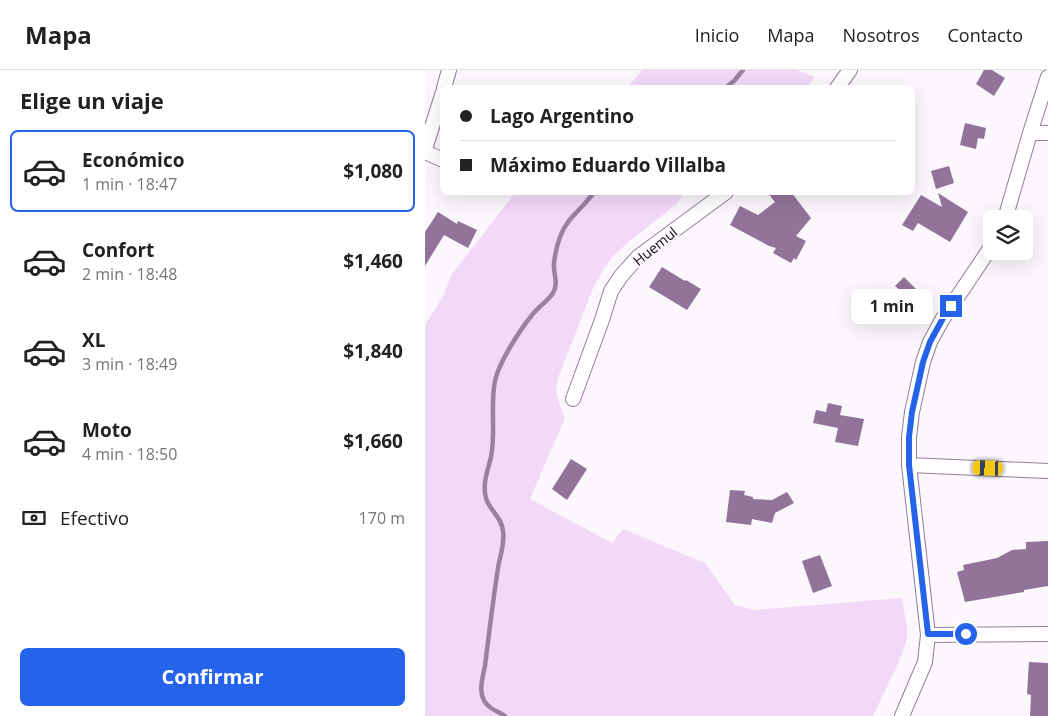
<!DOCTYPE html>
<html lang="es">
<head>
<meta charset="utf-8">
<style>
	:root { --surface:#fff; --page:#f6f6f6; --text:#222; --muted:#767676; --line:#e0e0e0; --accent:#2563eb }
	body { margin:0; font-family:"Open Sans",sans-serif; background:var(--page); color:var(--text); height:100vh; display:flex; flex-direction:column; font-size:19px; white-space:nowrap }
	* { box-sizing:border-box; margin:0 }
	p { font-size:16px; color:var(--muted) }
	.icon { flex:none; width:28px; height:28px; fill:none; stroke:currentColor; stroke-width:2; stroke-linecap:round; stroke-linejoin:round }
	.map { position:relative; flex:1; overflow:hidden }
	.sheet { display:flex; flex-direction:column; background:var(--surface); width:425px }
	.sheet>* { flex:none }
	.hud { position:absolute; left:15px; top:15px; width:475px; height:110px; border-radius:8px; box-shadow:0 5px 20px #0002; display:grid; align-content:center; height:110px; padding:0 20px; background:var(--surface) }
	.fabs { position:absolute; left:558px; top:140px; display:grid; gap:10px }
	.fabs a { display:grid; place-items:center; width:50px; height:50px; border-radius:8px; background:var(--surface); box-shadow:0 5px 20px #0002; font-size:25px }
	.end { position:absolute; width:22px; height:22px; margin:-11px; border:6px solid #2563eb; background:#fff; box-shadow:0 0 0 2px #fff }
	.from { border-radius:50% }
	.bubble { position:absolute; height:35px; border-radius:8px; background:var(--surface); box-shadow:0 5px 20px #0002; font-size:16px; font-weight:700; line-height:35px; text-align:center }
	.car { position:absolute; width:15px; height:30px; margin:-15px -8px; border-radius:6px; box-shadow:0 0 4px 1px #0007; background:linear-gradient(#f5c518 24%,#345 0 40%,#f5c518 0 76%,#345 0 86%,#f5c518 0) }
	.hud b { display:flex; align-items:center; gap:18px; height:48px; font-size:19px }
	.hud b+b { border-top:1px solid var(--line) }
	.hud i { width:12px; height:12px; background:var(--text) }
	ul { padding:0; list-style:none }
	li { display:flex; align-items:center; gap:15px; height:82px; margin:0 10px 8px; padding:0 10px; border:2px solid transparent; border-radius:8px }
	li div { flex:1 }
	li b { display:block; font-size:19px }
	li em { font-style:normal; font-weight:700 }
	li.active { border-color:var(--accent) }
	li>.icon { width:45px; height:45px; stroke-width:1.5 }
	h2 { padding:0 20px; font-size:22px; line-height:60px }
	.pay { display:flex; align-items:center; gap:12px; height:55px; padding:0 20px; font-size:19px }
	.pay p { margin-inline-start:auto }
	.primary-button { display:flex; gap:10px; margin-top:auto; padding:10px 20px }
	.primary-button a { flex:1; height:58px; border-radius:8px; background:var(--accent); color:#fff; font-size:20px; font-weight:700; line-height:58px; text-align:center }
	header { display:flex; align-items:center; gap:30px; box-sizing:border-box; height:70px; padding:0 25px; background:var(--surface); border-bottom:1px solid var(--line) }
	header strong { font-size:24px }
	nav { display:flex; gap:28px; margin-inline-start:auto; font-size:18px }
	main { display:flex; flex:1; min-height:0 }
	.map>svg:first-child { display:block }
</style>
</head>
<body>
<header>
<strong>Mapa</strong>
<nav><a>Inicio</a><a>Mapa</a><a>Nosotros</a><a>Contacto</a></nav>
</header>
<main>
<section class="sheet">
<h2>Elige un viaje</h2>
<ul>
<li class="active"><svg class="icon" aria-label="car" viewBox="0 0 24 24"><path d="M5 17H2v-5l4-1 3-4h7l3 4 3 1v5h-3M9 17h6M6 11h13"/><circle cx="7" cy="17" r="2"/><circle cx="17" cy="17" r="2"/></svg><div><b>Económico</b><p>1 min · 18:47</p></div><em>$1,080</em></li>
<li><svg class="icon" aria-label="car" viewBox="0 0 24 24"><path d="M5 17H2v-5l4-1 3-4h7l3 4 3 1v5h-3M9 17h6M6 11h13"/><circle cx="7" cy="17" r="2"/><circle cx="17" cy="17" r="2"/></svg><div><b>Confort</b><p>2 min · 18:48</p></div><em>$1,460</em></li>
<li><svg class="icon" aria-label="car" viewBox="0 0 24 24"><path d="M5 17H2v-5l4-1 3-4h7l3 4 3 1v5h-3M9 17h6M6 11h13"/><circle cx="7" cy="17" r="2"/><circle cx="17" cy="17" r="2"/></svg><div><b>XL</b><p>3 min · 18:49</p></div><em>$1,840</em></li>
<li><svg class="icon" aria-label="car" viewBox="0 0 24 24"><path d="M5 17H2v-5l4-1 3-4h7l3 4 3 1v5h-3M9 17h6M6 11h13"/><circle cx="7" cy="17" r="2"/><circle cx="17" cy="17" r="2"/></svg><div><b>Moto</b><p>4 min · 18:50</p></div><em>$1,660</em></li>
</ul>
<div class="pay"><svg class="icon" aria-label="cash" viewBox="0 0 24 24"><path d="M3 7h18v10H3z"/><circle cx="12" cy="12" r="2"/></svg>Efectivo<p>170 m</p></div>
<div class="primary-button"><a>Confirmar</a></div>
</section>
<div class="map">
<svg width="623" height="646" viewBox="0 0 623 646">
	<rect width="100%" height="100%" fill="#fcf7fd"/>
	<path fill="#f2d9f8" d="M217,0H371L390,7L382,17H203Z
		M90,123H259L252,134L206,170L189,185L178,200L169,216L133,308L131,320L134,333L140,348L105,429L187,473L198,459L280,493L310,535L329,540L477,528L482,558V569L476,587L448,646H0V255L17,228L27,204Z"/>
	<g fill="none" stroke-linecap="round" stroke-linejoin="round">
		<path stroke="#9b81a1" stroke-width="4.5" d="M300,18L309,11L318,0
			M80,646C76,643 70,641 66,638C51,628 57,610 60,596C64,563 68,531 73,498C75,486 80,473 78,461C77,447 64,440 61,428C57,414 63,400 66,387C71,362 65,336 70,311C74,292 95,260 107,245C113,237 123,231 128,223C134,213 128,204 129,193C130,185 132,175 135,167C142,147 158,139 169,122"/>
	</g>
	<path fill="#92739a" d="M559,0H567L580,8L569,26L551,14Z
		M540,53L561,58L559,69L553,68L551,79L535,75Z
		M524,96L529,113L511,119L506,101Z
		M342,122H366L386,148L371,166L381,171L371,190L369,188L366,193L348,183L351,178L344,176L305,155L315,136L333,145L350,132Z
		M513,123L543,142L525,172L493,153L488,161L477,155L496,125L517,137Z
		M13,142L32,154L33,151L52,160L43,178L19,165L0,196V162Z
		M237,197L260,211L261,210L276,219L262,240L224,217Z
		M479,207L494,222L473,244L463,234L476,221L470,216Z
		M403,333L417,336L415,345L439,349L433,376L410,372L413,358L388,353L391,340L401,342Z
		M146,389L162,399L142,430L127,419Z
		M305,420L320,421L319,425L328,427V429L347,430L362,422L369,433L350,443L347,453L327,449L326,455L301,452Z
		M623,471V516L599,520V522L540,532L532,502L539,500L538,495L572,488L587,480L601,479V472Z
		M395,485L407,516L388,523L377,491Z
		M604,592L623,593V646H605L606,625L602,624Z"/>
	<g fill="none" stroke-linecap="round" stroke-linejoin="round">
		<g stroke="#927e97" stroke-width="16">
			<path id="minor" d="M19,18L24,0
				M412,18L425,0
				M605,63H623
				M0,79L18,22
				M0,82L18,90
				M580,149L605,63L623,7
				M148,329L177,250L186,221L196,206L213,187L301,122
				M484,395L623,401
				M503,565L623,564
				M477,646L500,592L503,565L484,395V367L487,342L498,292L505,272L517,250L566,177"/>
		</g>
		<use href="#minor" stroke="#fff" stroke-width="14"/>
	</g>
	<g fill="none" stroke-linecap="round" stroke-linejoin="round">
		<path stroke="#2563eb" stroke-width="6" d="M526,236L517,250L505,272L498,292L487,342L484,367V395L503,564H541"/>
	</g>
	<g text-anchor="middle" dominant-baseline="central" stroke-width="4.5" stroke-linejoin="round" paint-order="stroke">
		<g font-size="14" fill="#160f18" stroke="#fcf7fd">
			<text transform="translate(230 176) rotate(-39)">Huemul</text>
		</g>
	</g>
</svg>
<div class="fabs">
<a><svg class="icon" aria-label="layers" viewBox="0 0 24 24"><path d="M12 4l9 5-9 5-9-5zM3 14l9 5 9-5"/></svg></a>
</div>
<i class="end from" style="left:541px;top:564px"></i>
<i class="end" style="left:526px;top:236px"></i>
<div class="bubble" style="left:426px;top:219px;width:82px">1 min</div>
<i class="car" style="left:563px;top:398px;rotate:272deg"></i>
<div class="hud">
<b><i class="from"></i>Lago Argentino</b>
<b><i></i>Máximo Eduardo Villalba</b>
</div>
</div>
</main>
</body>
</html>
